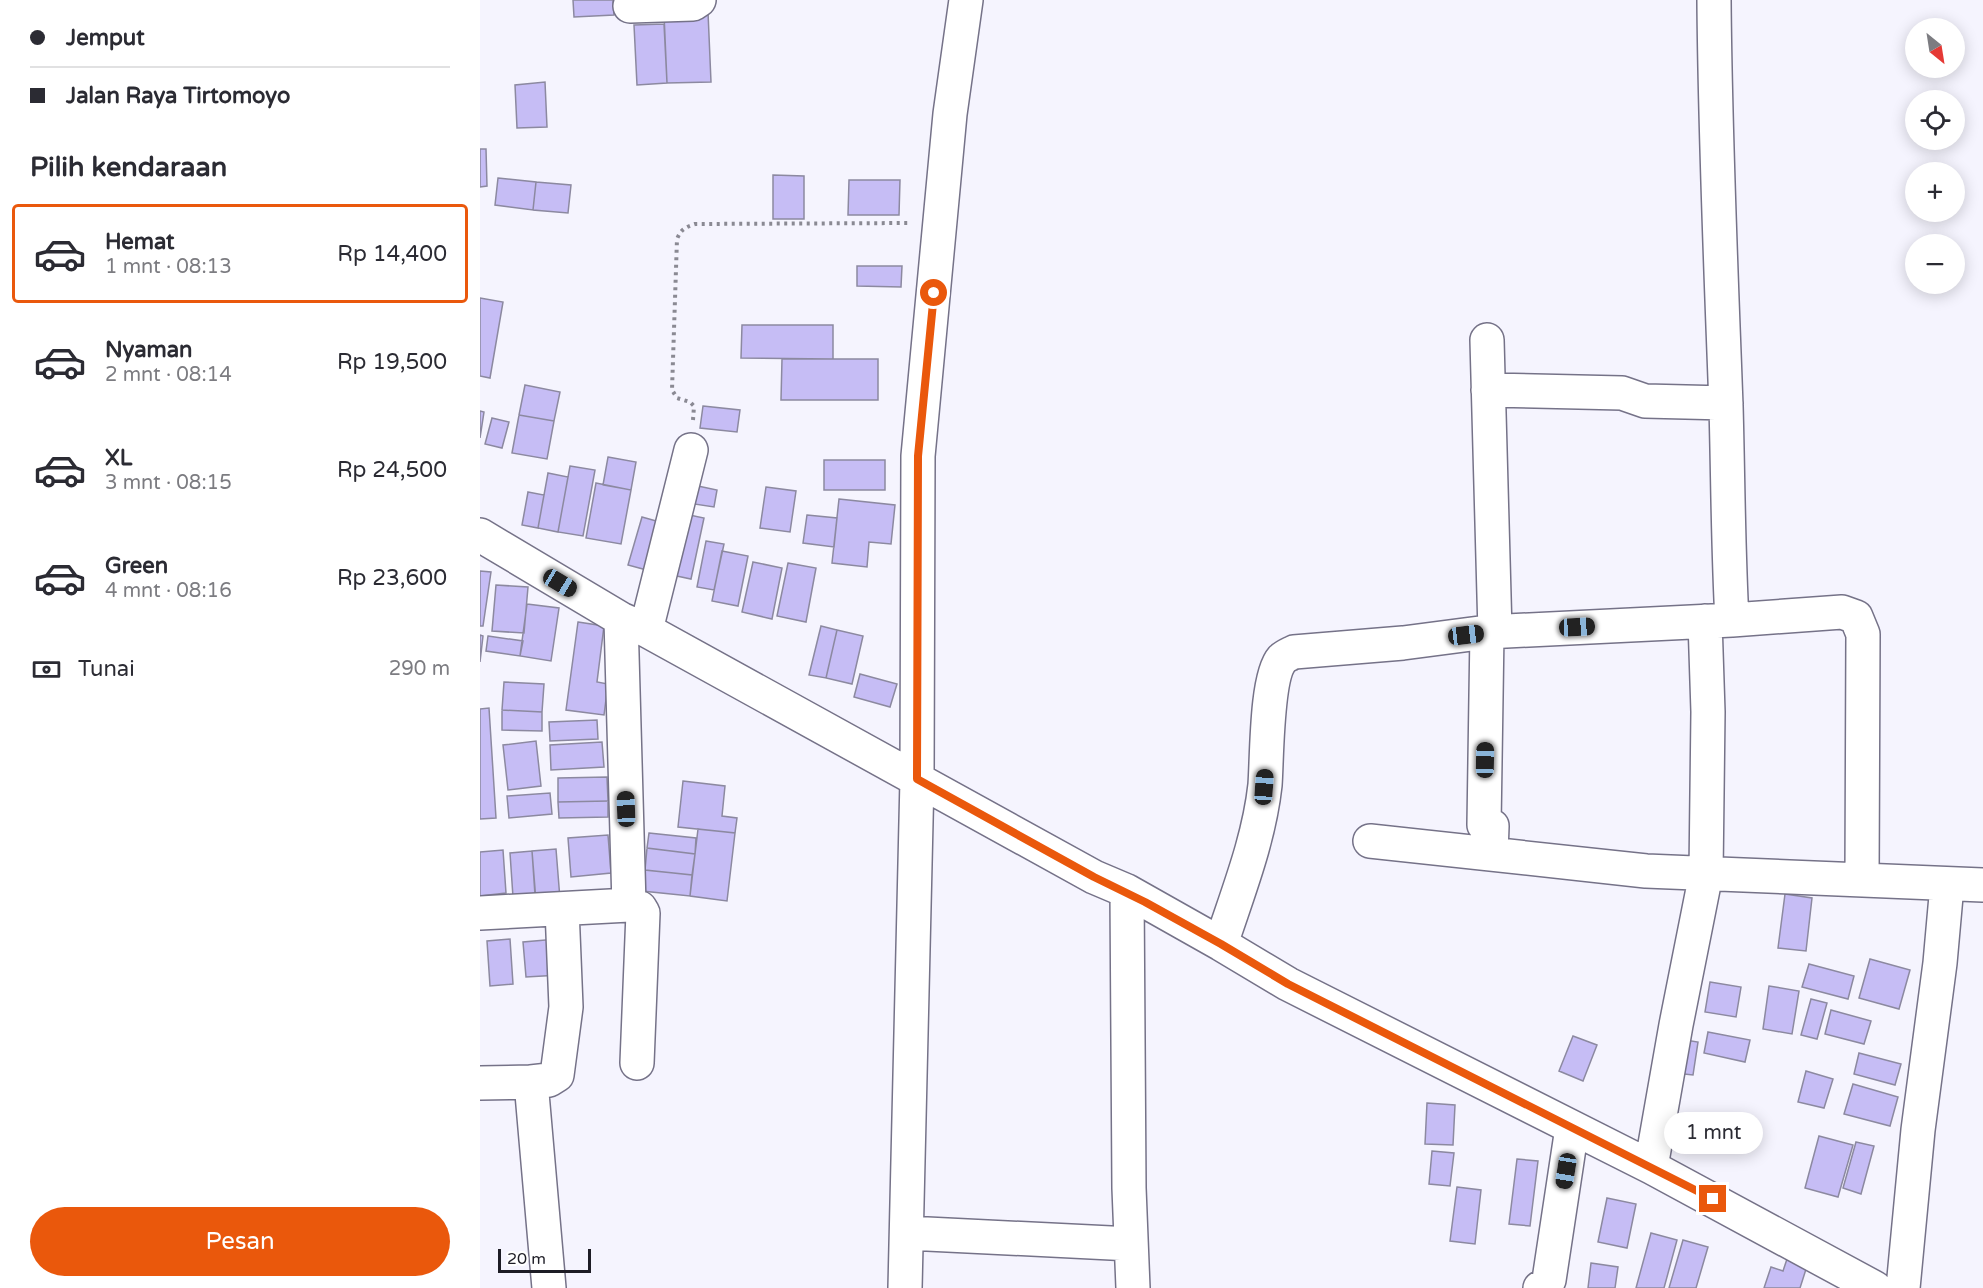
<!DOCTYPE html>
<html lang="id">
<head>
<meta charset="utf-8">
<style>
	:root { --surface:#fff; --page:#f2f2f3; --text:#2b2b33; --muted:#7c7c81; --line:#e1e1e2; --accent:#ea580c }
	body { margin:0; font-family:"Varela Round",sans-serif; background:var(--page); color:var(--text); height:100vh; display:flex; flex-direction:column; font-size:22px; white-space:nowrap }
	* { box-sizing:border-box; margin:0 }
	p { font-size:20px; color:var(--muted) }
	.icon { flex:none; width:33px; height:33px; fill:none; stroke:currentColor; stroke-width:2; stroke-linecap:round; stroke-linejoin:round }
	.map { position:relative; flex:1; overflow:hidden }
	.side { display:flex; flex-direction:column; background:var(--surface); width:480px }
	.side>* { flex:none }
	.banner { display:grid; align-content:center; height:132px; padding:0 30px; background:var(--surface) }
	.needle { width:39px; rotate:150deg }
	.controls { position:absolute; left:1425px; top:18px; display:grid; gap:12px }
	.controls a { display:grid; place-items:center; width:60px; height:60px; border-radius:50%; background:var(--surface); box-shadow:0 3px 15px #0003; font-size:30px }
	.scale { position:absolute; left:18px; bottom:15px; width:93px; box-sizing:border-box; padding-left:6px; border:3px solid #1d1c25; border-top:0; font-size:16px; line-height:21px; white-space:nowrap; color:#1d1c25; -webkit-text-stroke:4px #fff; paint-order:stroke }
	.end { position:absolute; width:27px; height:27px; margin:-14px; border:8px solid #ea580c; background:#fff; box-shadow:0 0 0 3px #fff }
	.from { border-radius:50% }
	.bubble { position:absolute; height:42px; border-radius:21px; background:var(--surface); box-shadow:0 3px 15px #0003; font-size:20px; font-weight:600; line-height:42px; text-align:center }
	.car { position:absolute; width:18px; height:36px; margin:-18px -9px; border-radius:8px; box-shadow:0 0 4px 2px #0007; background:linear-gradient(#222 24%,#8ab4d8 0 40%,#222 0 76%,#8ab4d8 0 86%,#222 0) }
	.banner b { display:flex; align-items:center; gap:21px; height:57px; font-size:22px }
	.banner b+b { border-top:2px solid var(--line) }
	.banner i { width:15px; height:15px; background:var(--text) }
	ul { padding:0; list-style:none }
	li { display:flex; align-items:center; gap:18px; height:99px; margin:0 12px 9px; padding:0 18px; border:3px solid transparent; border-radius:6px }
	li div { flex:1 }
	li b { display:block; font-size:22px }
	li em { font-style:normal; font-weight:600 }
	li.on { border-color:var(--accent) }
	li>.icon { width:54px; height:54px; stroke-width:1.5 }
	h2 { padding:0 30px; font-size:27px; line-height:72px }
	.pay { display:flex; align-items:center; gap:15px; height:66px; padding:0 30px; font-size:22px }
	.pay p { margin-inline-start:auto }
	.primary-button { display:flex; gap:12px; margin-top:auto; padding:12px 30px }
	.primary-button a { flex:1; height:69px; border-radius:36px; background:var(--accent); color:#fff; font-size:24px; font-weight:600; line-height:69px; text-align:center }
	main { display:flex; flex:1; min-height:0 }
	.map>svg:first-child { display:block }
</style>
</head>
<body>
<main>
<section class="side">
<div class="banner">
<b><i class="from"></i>Jemput</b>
<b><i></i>Jalan Raya Tirtomoyo</b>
</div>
<h2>Pilih kendaraan</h2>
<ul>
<li class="on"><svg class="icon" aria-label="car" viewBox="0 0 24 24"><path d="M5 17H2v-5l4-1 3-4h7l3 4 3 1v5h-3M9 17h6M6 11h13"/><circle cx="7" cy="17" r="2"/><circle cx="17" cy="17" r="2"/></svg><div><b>Hemat</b><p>1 mnt · 08:13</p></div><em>Rp 14,400</em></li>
<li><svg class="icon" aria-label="car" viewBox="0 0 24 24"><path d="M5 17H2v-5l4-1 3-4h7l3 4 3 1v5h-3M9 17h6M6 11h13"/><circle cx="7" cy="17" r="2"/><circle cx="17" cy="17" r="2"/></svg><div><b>Nyaman</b><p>2 mnt · 08:14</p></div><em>Rp 19,500</em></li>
<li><svg class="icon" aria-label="car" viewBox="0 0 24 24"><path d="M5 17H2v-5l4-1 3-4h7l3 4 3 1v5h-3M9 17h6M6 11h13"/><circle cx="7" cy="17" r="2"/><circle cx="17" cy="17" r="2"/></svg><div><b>XL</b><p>3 mnt · 08:15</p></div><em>Rp 24,500</em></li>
<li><svg class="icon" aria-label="car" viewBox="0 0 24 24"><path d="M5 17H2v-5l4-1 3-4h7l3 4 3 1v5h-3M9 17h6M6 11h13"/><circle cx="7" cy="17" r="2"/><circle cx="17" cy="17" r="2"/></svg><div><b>Green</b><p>4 mnt · 08:16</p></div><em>Rp 23,600</em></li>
</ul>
<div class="pay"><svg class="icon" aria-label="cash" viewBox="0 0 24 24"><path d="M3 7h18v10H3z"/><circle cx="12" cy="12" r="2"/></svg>Tunai<p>290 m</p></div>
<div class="primary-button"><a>Pesan</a></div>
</section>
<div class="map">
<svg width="1503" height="1288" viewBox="0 0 1503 1288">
	<rect width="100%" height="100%" fill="#f5f4fe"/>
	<path fill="#c6bdf5" stroke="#8c89a0" stroke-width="1.5" d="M93,0H133L134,15L94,17Z
		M228,12L231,82L187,83L184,14Z
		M184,24L187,83L157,85L154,25Z
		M65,82L67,127L37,128L35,85Z
		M0,149H6L7,186L0,187Z
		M293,175L324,176V219H293Z
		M18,178L56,182L53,210L15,205Z
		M369,180H420L419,215H368Z
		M56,182L91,185L88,213L53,210Z
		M377,266H422L421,287L377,286Z
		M0,298L23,302L10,378L0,376Z
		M262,325H353V359L261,358Z
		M302,359H398V400H301Z
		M45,385L80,392L74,421L39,415Z
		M223,406L260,410L257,432L220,428Z
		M0,411L4,412L0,438Z
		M39,415L74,421L67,459L32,453Z
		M12,418L29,422L22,448L5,444Z
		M128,457L156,462L151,490L123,485Z
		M344,460H405V490H344Z
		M90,466L115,470L103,536L78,532Z
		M68,473L88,477L78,532L58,528Z
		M116,483L151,490L141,544L106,538Z
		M218,486L237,490L234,507L214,504Z
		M286,487L316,491L310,532L280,528Z
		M48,492L64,495L58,528L42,525Z
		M359,499L415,505L411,544L389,542L387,567L352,563Z
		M200,513L224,518L211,579L187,574Z
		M327,515L357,518L354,547L323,543Z
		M162,517L187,524L174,572L148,565Z
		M226,541L244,544L234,590L217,587Z
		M242,551L268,556L258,606L232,601Z
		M273,562L302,568L292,619L262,612Z
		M308,563L336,568L326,622L297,616Z
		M0,571L11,572L3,626H0Z
		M16,585L48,587L44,633L12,631Z
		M47,604L79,608L71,661L40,656Z
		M98,622L124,626L117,682L128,684L124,715L86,710Z
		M341,626L357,630L346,678L329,675Z
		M357,630L383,636L372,684L346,678Z
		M0,635L3,636L0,662Z
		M8,636L43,641L40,656L6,651Z
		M380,674L417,684L410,707L374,697Z
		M24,682L64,684L62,712L22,710Z
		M9,708L16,818L0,819V709Z
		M22,710L62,712V731L22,730Z
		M117,720L118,739L70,741L69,722Z
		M56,741L61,786L28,790L23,745Z
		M122,742L124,767L71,770L70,745Z
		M127,777L128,801L78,802V778Z
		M203,781L245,786L242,816L257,818L255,833L198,827Z
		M70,793L72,814L29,818L27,796Z
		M128,801V817L79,818L78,802Z
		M218,829L255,833L247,901L210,896Z
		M169,833L216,838L215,854L167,848Z
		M128,835L131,873L91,877L88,838Z
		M167,848L215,854L212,875L165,870Z
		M76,849L80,899L56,901L52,851Z
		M23,850L26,893L0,896V852Z
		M52,851L55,895L33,897L30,853Z
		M165,870L212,875L210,896L162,891Z
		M1305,894L1332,898L1326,951L1298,948Z
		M30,939L33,984L10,986L7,941Z
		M77,939L80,975L46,977L43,942Z
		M1390,959L1430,970L1419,1009L1379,998Z
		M1329,964L1374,976L1368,999L1322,987Z
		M1230,982L1261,987L1256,1017L1225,1012Z
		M1289,986L1319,991L1312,1034L1283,1029Z
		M1331,999L1347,1003L1337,1039L1321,1035Z
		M1351,1010L1391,1021L1384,1044L1345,1034Z
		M1228,1032L1270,1040L1265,1062L1224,1053Z
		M1093,1036L1117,1045L1103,1081L1079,1071Z
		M1199,1039L1218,1042L1213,1075L1195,1073Z
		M1379,1053L1421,1064L1415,1085L1374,1074Z
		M1326,1071L1353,1079L1344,1108L1318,1102Z
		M1373,1084L1418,1097L1410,1126L1364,1114Z
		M947,1103L975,1105L973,1145L945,1144Z
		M1339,1136L1373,1145L1358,1197L1325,1188Z
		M1376,1142L1394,1146L1381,1194L1363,1188Z
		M952,1151L974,1153L970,1186L949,1184Z
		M1037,1159L1058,1161L1050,1226L1029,1224Z
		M977,1187L1001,1190L995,1244L970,1241Z
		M1127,1198L1156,1204L1147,1248L1118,1242Z
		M1171,1233L1197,1240L1184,1288H1156Z
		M1203,1240L1228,1247L1216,1288H1189Z
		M1307,1259L1327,1266L1320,1288H1284L1291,1267L1303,1271Z
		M1111,1263L1138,1267L1135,1288H1108Z"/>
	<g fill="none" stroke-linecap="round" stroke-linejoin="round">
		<g stroke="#757288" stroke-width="36">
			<path id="minor" d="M1234,0C1235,135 1241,270 1246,406C1248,477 1248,548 1252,620
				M150,6L213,4L219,0
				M1007,340L1015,632
				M1008,390L1142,393L1165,401L1246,403
				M0,535L141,619L166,630L614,877L647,891L741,944L808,984L1171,1167L1395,1288
				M141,619L149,905
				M166,630L211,450
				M1007,632L1004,825L1012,826L1011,854
				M890,841L1166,871L1503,885
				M647,891L649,1188L653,1288
				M0,913L149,905L160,908L163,913L157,1063
				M741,944C758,892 779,840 785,785C787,759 786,677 802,659C805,656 810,654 814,652L923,643L1007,632L1252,620L1362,612L1376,617L1383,634L1382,880
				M51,1082L69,1080L77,1075L86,1007L82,909
				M0,1083L51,1082L69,1288
				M1171,1167L1196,1025L1226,874L1228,712L1225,621
				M427,1233L651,1244
				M425,1288L437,779L438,456L470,114L486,0
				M1060,1288L1065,1286L1069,1280L1092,1128
				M1423,1288L1438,1130L1460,963L1467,885"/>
		</g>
		<path stroke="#8a8993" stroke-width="4" stroke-dasharray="3 4.5" stroke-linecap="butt" d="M213,420L214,406L210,402L197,398L192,390L197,239C201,229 206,227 215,224L429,223"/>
		<use href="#minor" stroke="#fff" stroke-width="33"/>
	</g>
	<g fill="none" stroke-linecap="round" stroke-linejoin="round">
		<path stroke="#ea580c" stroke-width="8" d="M454,293L438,456L437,779L614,877L665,902L741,944L808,984L1233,1199"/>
	</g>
</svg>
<div class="controls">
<a><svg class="needle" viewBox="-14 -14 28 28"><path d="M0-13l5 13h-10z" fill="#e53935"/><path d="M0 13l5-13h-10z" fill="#7c7c81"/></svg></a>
<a><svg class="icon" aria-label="locate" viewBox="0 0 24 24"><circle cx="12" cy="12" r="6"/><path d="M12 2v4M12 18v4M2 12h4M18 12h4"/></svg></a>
<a>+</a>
<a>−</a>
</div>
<div class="scale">20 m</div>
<i class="end from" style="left:454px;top:293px"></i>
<i class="end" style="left:1233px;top:1199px"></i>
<div class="bubble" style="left:1184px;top:1112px;width:99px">1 mnt</div>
<i class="car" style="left:80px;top:583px;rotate:121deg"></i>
<i class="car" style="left:1097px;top:627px;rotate:87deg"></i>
<i class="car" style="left:986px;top:635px;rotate:83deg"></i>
<i class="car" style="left:1005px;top:760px;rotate:1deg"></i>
<i class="car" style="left:784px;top:787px;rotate:4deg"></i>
<i class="car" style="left:146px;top:809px;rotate:358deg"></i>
<i class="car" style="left:1086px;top:1171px;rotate:189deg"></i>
</div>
</main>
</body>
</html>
